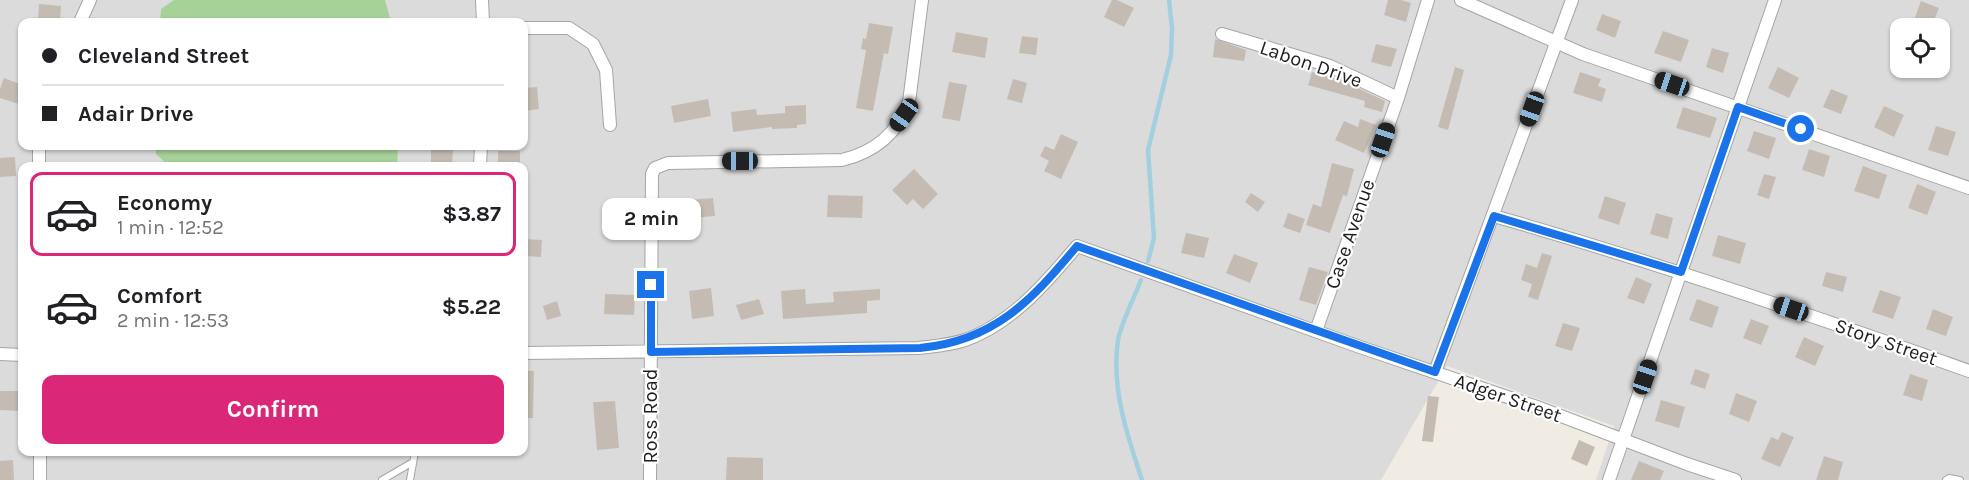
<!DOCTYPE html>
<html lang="en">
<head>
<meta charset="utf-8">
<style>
	:root { --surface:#fff; --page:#f6f6f6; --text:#202124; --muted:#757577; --line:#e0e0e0; --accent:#db2777 }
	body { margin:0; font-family:Karla,sans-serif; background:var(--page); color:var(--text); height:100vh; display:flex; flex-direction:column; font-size:22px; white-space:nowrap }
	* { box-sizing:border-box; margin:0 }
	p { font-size:20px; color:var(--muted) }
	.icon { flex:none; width:33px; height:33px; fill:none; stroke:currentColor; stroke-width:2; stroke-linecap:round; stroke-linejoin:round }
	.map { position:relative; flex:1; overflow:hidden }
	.sheet { position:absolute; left:18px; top:162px; width:510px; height:294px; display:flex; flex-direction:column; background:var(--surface); border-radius:12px; box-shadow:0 2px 4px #0004 }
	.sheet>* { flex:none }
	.banner { position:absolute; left:18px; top:18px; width:510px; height:132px; border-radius:12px; box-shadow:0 2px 4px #0004; display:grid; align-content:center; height:132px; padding:0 24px; background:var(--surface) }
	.buttons { position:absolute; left:1890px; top:18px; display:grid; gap:12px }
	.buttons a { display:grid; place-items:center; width:60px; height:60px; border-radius:12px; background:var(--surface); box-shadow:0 2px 4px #0004; font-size:30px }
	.end { position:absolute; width:27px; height:27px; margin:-14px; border:8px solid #1a73e8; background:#fff; box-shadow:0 0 0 3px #fff }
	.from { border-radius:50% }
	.bubble { position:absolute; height:42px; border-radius:12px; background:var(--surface); box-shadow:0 2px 4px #0004; font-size:20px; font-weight:700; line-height:42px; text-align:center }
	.car { position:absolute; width:18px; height:36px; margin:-18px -9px; border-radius:8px; box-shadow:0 0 4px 2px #0007; background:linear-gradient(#222 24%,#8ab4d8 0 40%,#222 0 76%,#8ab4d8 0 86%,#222 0) }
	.banner b { display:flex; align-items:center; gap:21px; height:57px; font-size:22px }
	.banner b+b { border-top:2px solid var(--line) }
	.banner i { width:15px; height:15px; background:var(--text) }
	ul { padding:10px 0 0; list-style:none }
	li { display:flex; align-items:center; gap:18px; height:84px; margin:0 12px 9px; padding:0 12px; border:3px solid transparent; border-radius:12px }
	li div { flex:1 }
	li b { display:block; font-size:22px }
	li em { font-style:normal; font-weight:700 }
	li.current { border-color:var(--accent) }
	li>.icon { width:54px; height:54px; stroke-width:1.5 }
	.primary-button { display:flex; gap:12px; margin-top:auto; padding:12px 24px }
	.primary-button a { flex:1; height:69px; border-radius:12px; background:var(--accent); color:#fff; font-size:24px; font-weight:700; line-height:69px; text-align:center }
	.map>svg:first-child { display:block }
</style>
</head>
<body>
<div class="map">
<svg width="1969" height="480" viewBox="0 0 1969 480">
	<rect width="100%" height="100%" fill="#f0ece4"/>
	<path fill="#dcdbdb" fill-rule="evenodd" d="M0,0H1969V480H1596L1614,426L1447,366L1381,480H0ZM22,22H524V146H22ZM1900,28H1940V68H1900ZM22,166H524V452H22Z"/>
	<path fill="#a6d197" d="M174,0H385L391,22H160L161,9Z
		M156,146H398L397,166H169L156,154Z"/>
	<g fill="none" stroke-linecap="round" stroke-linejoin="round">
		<path stroke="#a2d0df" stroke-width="4.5" d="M1148,261L1154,238L1148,150L1171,55L1172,28L1169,0
			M1141,280C1135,296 1121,323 1118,340C1111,388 1127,435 1142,480"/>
	</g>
	<path fill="#c4bcb3" d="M1112,0H1117L1134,8L1124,27L1104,17Z
		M1388,0H1401L1411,3L1406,22L1384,15Z
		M1921,1L1939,8L1931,28L1913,23Z
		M39,4L61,6L60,22H38Z
		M1602,14L1621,21L1615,38L1596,30Z
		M869,23L893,27L888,54L884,53L873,111L856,108L866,50L861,49L863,38L866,39Z
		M1663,31L1689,40L1681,62L1654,53Z
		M956,32L988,38L985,58L952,52Z
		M1022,36L1038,38L1036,55L1019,53Z
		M1215,39L1246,50L1244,61L1213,57Z
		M1376,44L1397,49L1391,67L1371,62Z
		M1712,48L1729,53L1723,73L1706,67Z
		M1455,67L1464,70L1448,130L1438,127Z
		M1778,67L1799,78L1789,98L1768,88Z
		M1312,72L1339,79L1385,101L1382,112L1364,107L1365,101L1308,85Z
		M1580,72L1601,79L1598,86L1606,89L1602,102L1573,93Z
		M4,78L22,85V105L0,98V89Z
		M1013,79L1027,83L1022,103L1007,99Z
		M949,82L967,85L960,121L942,118Z
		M537,87L539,109L524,111V88Z
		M1831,89L1848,96L1841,114L1823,107Z
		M708,99L711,116L674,123L671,106Z
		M806,105V124L797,125V128L772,129V127L733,132L731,112L756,109L757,115L785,113V106Z
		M1884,106L1904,115L1894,137L1874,127Z
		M1683,107L1717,118L1710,138L1676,128Z
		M1360,119L1376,125L1364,153L1335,140L1344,121L1358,127Z
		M1936,126L1956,132L1948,156L1928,150Z
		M1754,131L1776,138L1769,159L1747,151Z
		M1061,134L1078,142L1061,179L1044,171L1049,161L1040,156L1045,146L1054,150Z
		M1809,149L1830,156L1824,177L1802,170Z
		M431,150H453L452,166H431Z
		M498,151H520V166H498Z
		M15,157L16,176L0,177V158Z
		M1332,163L1354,169L1347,196L1343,195L1330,233L1306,225L1313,204L1321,207Z
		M1863,166L1887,175L1879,199L1854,191Z
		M914,169L938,194L923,209L913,199L907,205L892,190Z
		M1764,174L1776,177L1769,199L1757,195Z
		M1917,184L1936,192L1927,215L1908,208Z
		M1251,193L1265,202L1258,212L1245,202Z
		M828,195L863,196L862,218L827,217Z
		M1605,196L1626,203L1619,225L1598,218Z
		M713,198L715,216L679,219L678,201Z
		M1288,213L1305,219L1300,233L1283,227Z
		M1656,213L1673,218L1668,239L1650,234Z
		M1186,233L1209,238L1204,258L1181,253Z
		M1718,235L1746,243L1740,264L1712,256Z
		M524,239L542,240L541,257L524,256Z
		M1542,253L1552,256L1538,300L1528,297L1532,284L1521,280L1526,264L1537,268Z
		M1234,254L1258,263L1250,283L1226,273Z
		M1309,267L1328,272L1316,305L1299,300Z
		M1826,272L1847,277L1843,292L1822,286Z
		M1636,277L1652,284L1644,304L1627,298Z
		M711,288L714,316L692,319L689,291Z
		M805,289L806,304L834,302L833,292L880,289V300L867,301V313L783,319L781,291Z
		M1880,290L1901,297L1893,319L1872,312Z
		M605,294L635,295L634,315L604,314Z
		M759,299L764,314L741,320L736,305Z
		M1697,299L1719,307L1712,328L1689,320Z
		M557,301L561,316L547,320L543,306Z
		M1933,309L1953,317L1946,336L1926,329Z
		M1751,319L1769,326L1761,345L1743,338Z
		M1563,323L1580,328L1572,351L1555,346Z
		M1804,337L1824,346L1815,366L1795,357Z
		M1695,369L1710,374L1705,389L1690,384Z
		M524,371H534L533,418H524Z
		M1910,374L1928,380L1922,401L1903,395Z
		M0,391H21V411L0,410Z
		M1736,393L1757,401L1749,422L1729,414Z
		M1428,396L1439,397L1433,442L1422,441Z
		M1661,400L1685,407L1679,428L1655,421Z
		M615,401L619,448L597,450L593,402Z
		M1782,432L1794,437L1780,467L1761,459L1771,437L1778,440Z
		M1579,440L1595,447L1587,466L1571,459Z
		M1824,456L1843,462L1838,480H1816Z
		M727,457L763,458V480H726Z
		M13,460L14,480H0V461Z
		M1639,461L1664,471L1660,480H1631Z"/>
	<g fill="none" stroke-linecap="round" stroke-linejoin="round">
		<g stroke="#a5a5a5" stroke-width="8">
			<path id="service" d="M382,480L413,462
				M410,480L415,452
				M1946,480L1949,478L1960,480"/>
		</g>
		<g stroke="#a5a5a5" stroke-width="14">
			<path id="minor" d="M482,0L483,22
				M1461,0L1583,54L1969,188
				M80,22L90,0
				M524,28H569L593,44L606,70L610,125
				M1222,34L1330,66L1398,98
				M39,166V146
				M480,166L481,146
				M1494,216C1654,262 1812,315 1969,371
				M1316,331L1398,98L1428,0
				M524,353L919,348C935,346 950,345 965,340C1011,324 1047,282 1077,246L1360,347L1540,408L1687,464L1735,480
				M0,354L22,355
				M1435,372L1572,0
				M40,452V480
				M650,480L652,174L655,168L668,163L842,160C875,152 897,134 909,102L922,0
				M1609,480L1775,0"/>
		</g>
		<use href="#service" stroke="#fff" stroke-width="6"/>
		<use href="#minor" stroke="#fff" stroke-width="12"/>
	</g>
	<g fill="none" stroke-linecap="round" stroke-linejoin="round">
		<path stroke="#1a73e8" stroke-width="8" d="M651,285V352L920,348C994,341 1031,301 1077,246L1435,372L1494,216L1681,272L1738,107L1801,129"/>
	</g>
	<g text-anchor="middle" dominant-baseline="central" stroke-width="4.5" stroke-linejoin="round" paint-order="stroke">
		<g font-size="20" fill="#1e1e1e" stroke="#fff">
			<text transform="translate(1311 64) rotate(19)">Labon Drive</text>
			<text transform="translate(1350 234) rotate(-71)">Case Avenue</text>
			<text transform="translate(1886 342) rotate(19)">Story Street</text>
			<text transform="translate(1508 398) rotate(19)">Adger Street</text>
			<text transform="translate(650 416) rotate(-90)">Ross Road</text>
		</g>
	</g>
</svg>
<div class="buttons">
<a><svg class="icon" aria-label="locate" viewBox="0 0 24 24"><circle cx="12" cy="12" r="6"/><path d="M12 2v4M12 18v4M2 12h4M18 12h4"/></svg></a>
</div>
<i class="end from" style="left:1801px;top:129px"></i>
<i class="end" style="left:651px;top:285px"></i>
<div class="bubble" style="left:602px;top:198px;width:99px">2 min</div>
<i class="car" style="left:1672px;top:84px;rotate:289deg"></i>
<i class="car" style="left:1532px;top:109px;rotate:200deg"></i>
<i class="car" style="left:904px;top:115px;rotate:215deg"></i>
<i class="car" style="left:1383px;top:140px;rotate:19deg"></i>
<i class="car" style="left:740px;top:161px;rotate:270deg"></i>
<i class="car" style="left:1791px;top:309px;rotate:289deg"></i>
<i class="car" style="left:1645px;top:377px;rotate:19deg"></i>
<div class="banner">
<b><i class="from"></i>Cleveland Street</b>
<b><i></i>Adair Drive</b>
</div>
<section class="sheet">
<ul>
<li class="current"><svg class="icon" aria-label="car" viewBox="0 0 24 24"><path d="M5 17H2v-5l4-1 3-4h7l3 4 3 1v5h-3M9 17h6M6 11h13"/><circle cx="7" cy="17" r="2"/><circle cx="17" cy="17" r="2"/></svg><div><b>Economy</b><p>1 min · 12:52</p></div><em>$3.87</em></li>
<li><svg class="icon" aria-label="car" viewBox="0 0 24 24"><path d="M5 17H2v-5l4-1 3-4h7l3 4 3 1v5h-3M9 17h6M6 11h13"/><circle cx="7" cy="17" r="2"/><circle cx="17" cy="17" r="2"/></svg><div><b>Comfort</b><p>2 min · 12:53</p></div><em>$5.22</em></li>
</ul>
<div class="primary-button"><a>Confirm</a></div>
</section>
</div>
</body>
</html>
